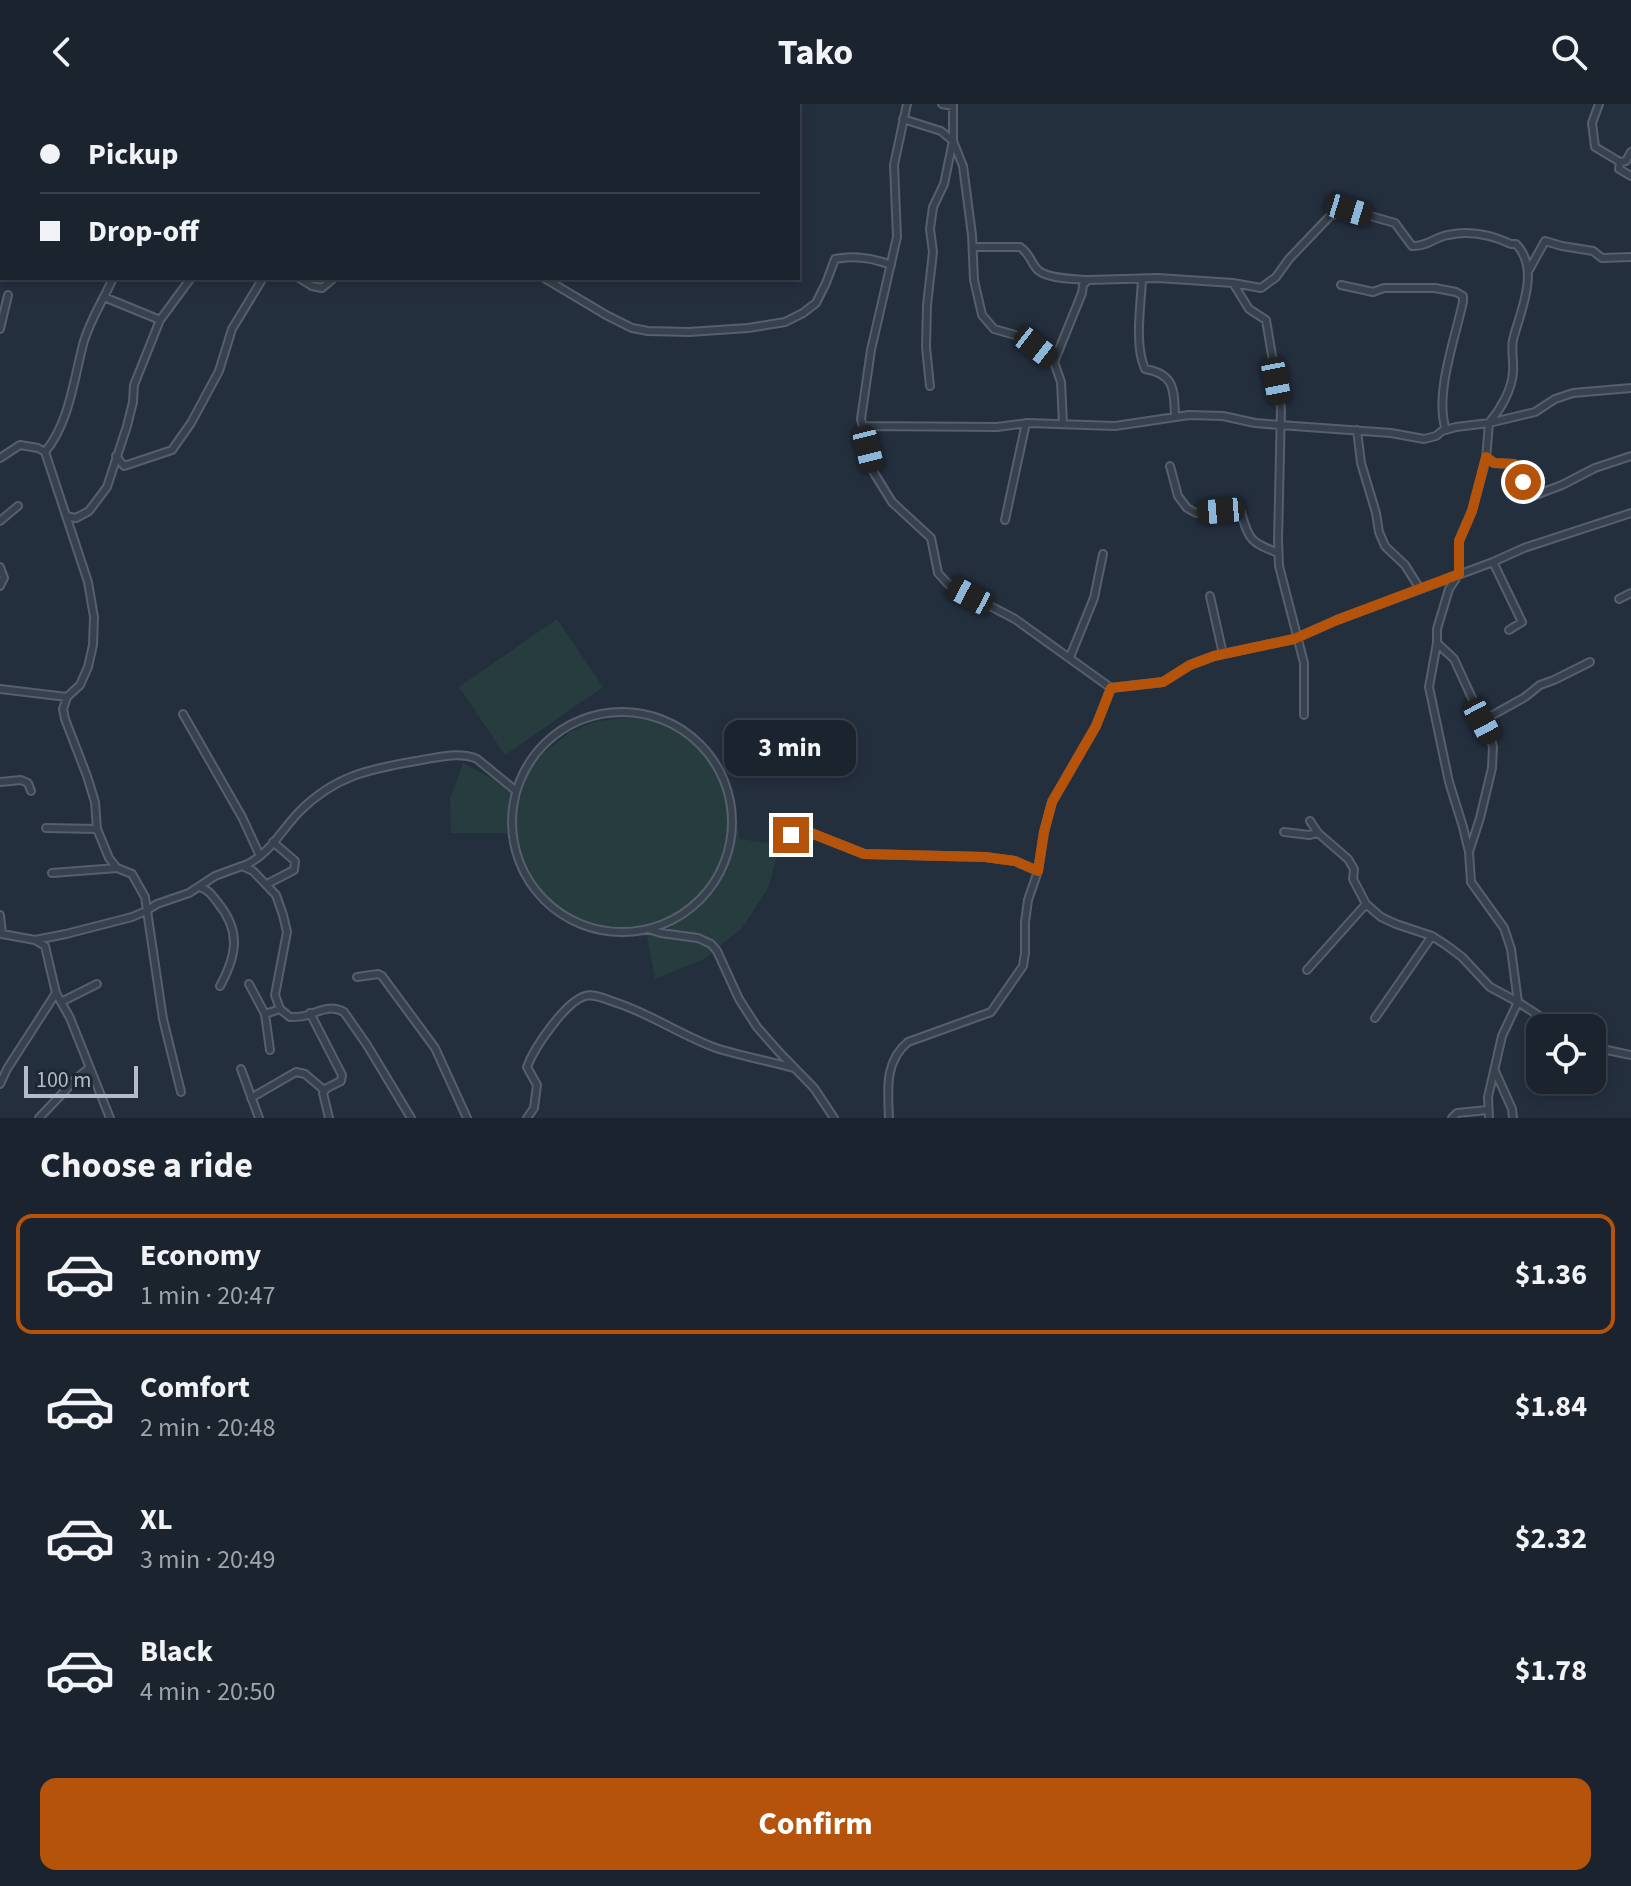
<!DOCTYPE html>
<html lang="en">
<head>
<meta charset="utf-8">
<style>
	:root { --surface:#1b232e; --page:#282f3a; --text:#f1f3f6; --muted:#a0a4aa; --line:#39404a; --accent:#b45309 }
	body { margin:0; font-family:"Source Sans 3",sans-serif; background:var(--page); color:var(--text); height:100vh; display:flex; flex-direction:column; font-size:30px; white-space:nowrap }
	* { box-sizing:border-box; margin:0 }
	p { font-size:26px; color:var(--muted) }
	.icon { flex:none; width:44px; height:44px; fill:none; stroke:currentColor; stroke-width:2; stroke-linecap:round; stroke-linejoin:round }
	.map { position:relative; height:1014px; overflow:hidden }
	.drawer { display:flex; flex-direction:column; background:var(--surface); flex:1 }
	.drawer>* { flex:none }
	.hud { position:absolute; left:0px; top:0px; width:800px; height:176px; box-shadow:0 4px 12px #0003,0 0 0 2px var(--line); display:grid; align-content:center; height:176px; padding:0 40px; background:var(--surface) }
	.controls { position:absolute; left:1526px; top:910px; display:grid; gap:16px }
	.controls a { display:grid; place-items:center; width:80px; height:80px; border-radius:16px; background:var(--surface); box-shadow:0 4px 12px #0003,0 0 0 2px var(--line); font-size:40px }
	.scale { position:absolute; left:24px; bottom:20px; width:114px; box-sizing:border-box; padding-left:8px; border:4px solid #b4bcc9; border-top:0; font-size:22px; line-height:28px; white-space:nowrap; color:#b4bcc9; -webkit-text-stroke:6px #1d2633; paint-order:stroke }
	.end { position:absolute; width:36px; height:36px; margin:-18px; border:10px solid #b45309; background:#fff; box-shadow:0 0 0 4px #fff }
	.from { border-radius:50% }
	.bubble { position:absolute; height:56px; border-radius:16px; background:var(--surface); box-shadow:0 4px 12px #0003,0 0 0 2px var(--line); font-size:26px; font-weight:700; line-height:56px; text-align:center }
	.car { position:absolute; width:24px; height:48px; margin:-24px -12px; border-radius:10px; box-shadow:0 0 6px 2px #0007; background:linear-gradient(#222 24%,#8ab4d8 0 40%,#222 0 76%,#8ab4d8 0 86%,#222 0) }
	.hud b { display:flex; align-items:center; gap:28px; height:76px; font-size:30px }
	.hud b+b { border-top:2px solid var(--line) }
	.hud i { width:20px; height:20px; background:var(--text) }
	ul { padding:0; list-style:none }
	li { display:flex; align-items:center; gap:24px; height:120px; margin:0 16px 12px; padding:0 24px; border:4px solid transparent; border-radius:16px }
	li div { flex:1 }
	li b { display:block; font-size:30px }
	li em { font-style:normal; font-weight:700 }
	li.on { border-color:var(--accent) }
	li>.icon { width:72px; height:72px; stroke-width:1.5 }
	h2 { padding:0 40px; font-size:36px; line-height:96px }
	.action { display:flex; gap:16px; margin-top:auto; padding:16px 40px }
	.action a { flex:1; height:92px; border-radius:16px; background:var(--accent); color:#fff; font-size:32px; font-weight:700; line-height:92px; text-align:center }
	header { display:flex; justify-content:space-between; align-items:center; height:104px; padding:0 40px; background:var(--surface); font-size:36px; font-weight:700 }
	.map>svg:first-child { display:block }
</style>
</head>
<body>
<header><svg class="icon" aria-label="back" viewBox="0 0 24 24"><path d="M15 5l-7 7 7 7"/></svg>Tako<svg class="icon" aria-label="search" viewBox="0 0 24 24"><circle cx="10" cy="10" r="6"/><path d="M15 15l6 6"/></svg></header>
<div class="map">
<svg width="1631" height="1014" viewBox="0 0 1631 1014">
	<rect width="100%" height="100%" fill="#242f3e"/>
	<path fill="#263c3f" d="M557,515L603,583L505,651L459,583Z
		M620,614C628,614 637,614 645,615C679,621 713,647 725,680C732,698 736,716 740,735L780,741L768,784L743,823L704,855L655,875L647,832C630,833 608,834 592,828C564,819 524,788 515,759C512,750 511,738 510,729H451L450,695L463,659L517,688L529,661L570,628L594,618Z"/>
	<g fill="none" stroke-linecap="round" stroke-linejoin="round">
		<g stroke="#565f6c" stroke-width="10">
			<path id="street" d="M163,0L166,2
				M416,0L417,2
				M907,0L894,61L897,133L871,246L861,315L874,369L892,398L931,434L938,469L948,480L1015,515L1111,584L1163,578L1190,561L1214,552L1294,535L1337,516L1493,458L1524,444L1631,409
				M1599,0L1592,19L1595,43L1620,58L1619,65L1631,72
				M7,2L8,0
				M65,2L66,0
				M180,2L181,0
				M253,2L254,0
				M367,2L368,0
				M534,2V0
				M903,15L941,27L953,37L963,62L972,131L974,176L982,211L994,225L1015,231L1036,243L1054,258
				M0,27L2,20
				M1620,58L1626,57L1631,48
				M0,81H2
				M973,143H1020C1029,149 1030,156 1036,164C1044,175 1074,175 1088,176
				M1529,166L1545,137L1562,142L1593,147L1602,154L1631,153
				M299,174L312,182L322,184L334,174
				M544,174L606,211L632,224L648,227L689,228L748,224L785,218L803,209L816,199L826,179L835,155C854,151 873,154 891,161
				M1142,175C1141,201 1134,241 1145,265C1175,270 1174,286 1175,312
				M1341,181L1373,188L1384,184H1435L1456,188L1463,192V198C1455,235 1434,291 1446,326
				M104,193L160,216
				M0,225L8,191
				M930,282L926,243L927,201L933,148L930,125L933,103L944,80L953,37V2L942,0
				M1063,320L1061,278L1054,258L1082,189L1083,181L1088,176L1158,174L1233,179L1249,205L1266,216L1281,304L1278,437L1279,462L1304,559V611
				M863,322L997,323L1028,319L1115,322L1189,311L1223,312L1255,319L1280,321L1391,329L1424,335L1436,332L1442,327L1456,323L1489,319C1500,306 1512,286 1513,268C1514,257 1511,247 1513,236C1520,207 1541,166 1516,140H1511C1492,131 1470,126 1448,131C1435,133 1426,143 1412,142L1395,119L1349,106L1330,112L1289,155L1276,173L1261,184L1233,179
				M1357,326L1361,359L1376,409L1379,428L1385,442L1405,461L1420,485
				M45,348C70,318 74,273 84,237C91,214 104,195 113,174
				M116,352L124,362L172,346L191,319L219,267L232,225L263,174
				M1486,353L1494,359L1514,360L1528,389L1533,392L1562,381L1595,364L1631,352
				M0,354L20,341L38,344L45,348L88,478L94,513L93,541L88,563L80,581L67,593L63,605L65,615L87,672L95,698L97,725L109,754L117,764L132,770L145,793L163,915L181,988
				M1170,362L1178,392L1187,404L1196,409L1234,405L1241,408C1249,437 1251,438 1278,449
				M66,412L76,414L89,407L107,383L127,322L133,298L134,281L160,216L191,174
				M1005,416L1026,319
				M0,417L18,402
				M1493,458L1522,518L1509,526
				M0,463L4,474L0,482
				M1210,492L1223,550
				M1619,495L1631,489
				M1437,539L1454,555L1491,635L1493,643L1492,664L1480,714L1469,748L1471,778L1504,824L1511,845L1518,898L1502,932L1488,993L1489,1014
				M1070,553L1094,494L1103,450
				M0,585L67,593
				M512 718a110 110 0 1 1 220 0a110 110 0 1 1-220 0Z
				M183,610L242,713L260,752
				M1482,617L1525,593L1540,581L1554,576L1590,558
				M0,678L21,676L28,679L31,687
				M1310,717L1318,729
				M46,724L97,725
				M1284,728L1309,731L1318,729L1348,755L1354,765L1353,775L1366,800L1381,813L1396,820L1432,832L1446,841L1462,853L1490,883L1518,898L1547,917L1562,924
				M791,731L811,729L864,750L985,753L1015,757L1038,767
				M1469,748L1463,723L1449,678L1429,583L1437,539V525L1449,485L1459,470V437L1472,407L1486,355L1489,319L1535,308L1555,295L1573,289L1631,284
				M243,762C268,753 282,725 300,707C335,672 369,665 416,657C434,654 459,647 477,655L515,686
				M52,769L117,764
				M267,780L294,766L295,757L273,738
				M199,783C208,785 212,791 218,799C241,827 237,851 220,882
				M0,811L2,830L35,836L45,842L56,889L70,914L110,1014
				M648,825L661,829L698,834L711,840L717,847L739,895L757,923L779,948L814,984L834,1014
				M35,836L66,830L132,813L146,807L157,800L189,789L215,772L242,762L253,767L276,791L283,811L287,828L275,891L280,905L290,913C295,913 300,913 304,912C319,908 329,900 344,908L367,941L411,1014
				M1307,866L1366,800
				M357,873L378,870L382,872L435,944L467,1014
				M249,880L265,910
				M61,898L97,880
				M310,909L342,971L341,977L327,984L323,989L329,1014
				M1375,914L1432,832
				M1592,937L1607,946L1631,951
				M270,946L265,910L280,905
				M241,965L259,1014
				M1495,967L1512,1005L1513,1014
				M0,980L7,965L56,889
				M251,994L296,968L305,970L324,986
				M39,1014L78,973L89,964
				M527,1014L534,1004L537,981L527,963C534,944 565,898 585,892C595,889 610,897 620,900C654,912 683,932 716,944C741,952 769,957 794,964
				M889,1014C888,986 884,958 908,938L991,908L1023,862L1025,849V818L1028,796L1038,767L1044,728L1052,698L1096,622L1111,584
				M1452,1014L1457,1009L1488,1006"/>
		</g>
		<use href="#street" stroke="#38414e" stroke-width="6"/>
	</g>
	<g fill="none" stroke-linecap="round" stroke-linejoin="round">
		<path stroke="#b45309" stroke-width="10" d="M791,731L811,729L864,750L985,753L1015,757L1038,767L1044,728L1052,698L1096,622L1111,584L1163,578L1190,561L1214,552L1294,535L1337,516L1459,470V437L1472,407L1486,353L1494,359L1514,360L1523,378"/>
	</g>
</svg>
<div class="controls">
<a><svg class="icon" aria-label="locate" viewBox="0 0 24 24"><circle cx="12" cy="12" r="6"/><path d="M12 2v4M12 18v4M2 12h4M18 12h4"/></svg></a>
</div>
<div class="scale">100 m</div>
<i class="end from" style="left:1523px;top:378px"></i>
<i class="end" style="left:791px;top:731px"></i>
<div class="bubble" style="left:724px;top:616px;width:132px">3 min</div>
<i class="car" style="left:1349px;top:106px;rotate:107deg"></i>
<i class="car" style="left:1036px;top:243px;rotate:128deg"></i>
<i class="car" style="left:1276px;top:277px;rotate:169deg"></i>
<i class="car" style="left:868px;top:345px;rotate:166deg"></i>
<i class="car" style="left:1221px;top:407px;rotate:265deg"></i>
<i class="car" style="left:970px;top:492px;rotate:298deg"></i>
<i class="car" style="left:1482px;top:617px;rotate:152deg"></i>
<div class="hud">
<b><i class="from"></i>Pickup</b>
<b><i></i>Drop-off</b>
</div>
</div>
<section class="drawer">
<h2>Choose a ride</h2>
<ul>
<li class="on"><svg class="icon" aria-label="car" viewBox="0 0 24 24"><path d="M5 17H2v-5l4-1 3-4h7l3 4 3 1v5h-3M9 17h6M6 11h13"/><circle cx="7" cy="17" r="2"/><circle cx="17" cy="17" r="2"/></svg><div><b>Economy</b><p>1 min · 20:47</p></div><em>$1.36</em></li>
<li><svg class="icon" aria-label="car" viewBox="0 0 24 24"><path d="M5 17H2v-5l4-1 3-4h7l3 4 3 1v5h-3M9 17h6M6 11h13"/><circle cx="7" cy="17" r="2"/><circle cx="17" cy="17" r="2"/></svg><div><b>Comfort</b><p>2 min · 20:48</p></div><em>$1.84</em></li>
<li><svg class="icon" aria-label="car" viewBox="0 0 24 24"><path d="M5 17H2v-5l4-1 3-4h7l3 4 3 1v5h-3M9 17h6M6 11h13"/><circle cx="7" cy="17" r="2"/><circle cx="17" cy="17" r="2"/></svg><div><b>XL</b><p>3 min · 20:49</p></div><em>$2.32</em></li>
<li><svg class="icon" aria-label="car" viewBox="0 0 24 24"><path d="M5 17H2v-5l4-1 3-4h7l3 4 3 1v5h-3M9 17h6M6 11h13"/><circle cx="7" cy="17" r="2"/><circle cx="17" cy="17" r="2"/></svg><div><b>Black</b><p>4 min · 20:50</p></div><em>$1.78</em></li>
</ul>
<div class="action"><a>Confirm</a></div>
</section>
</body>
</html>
